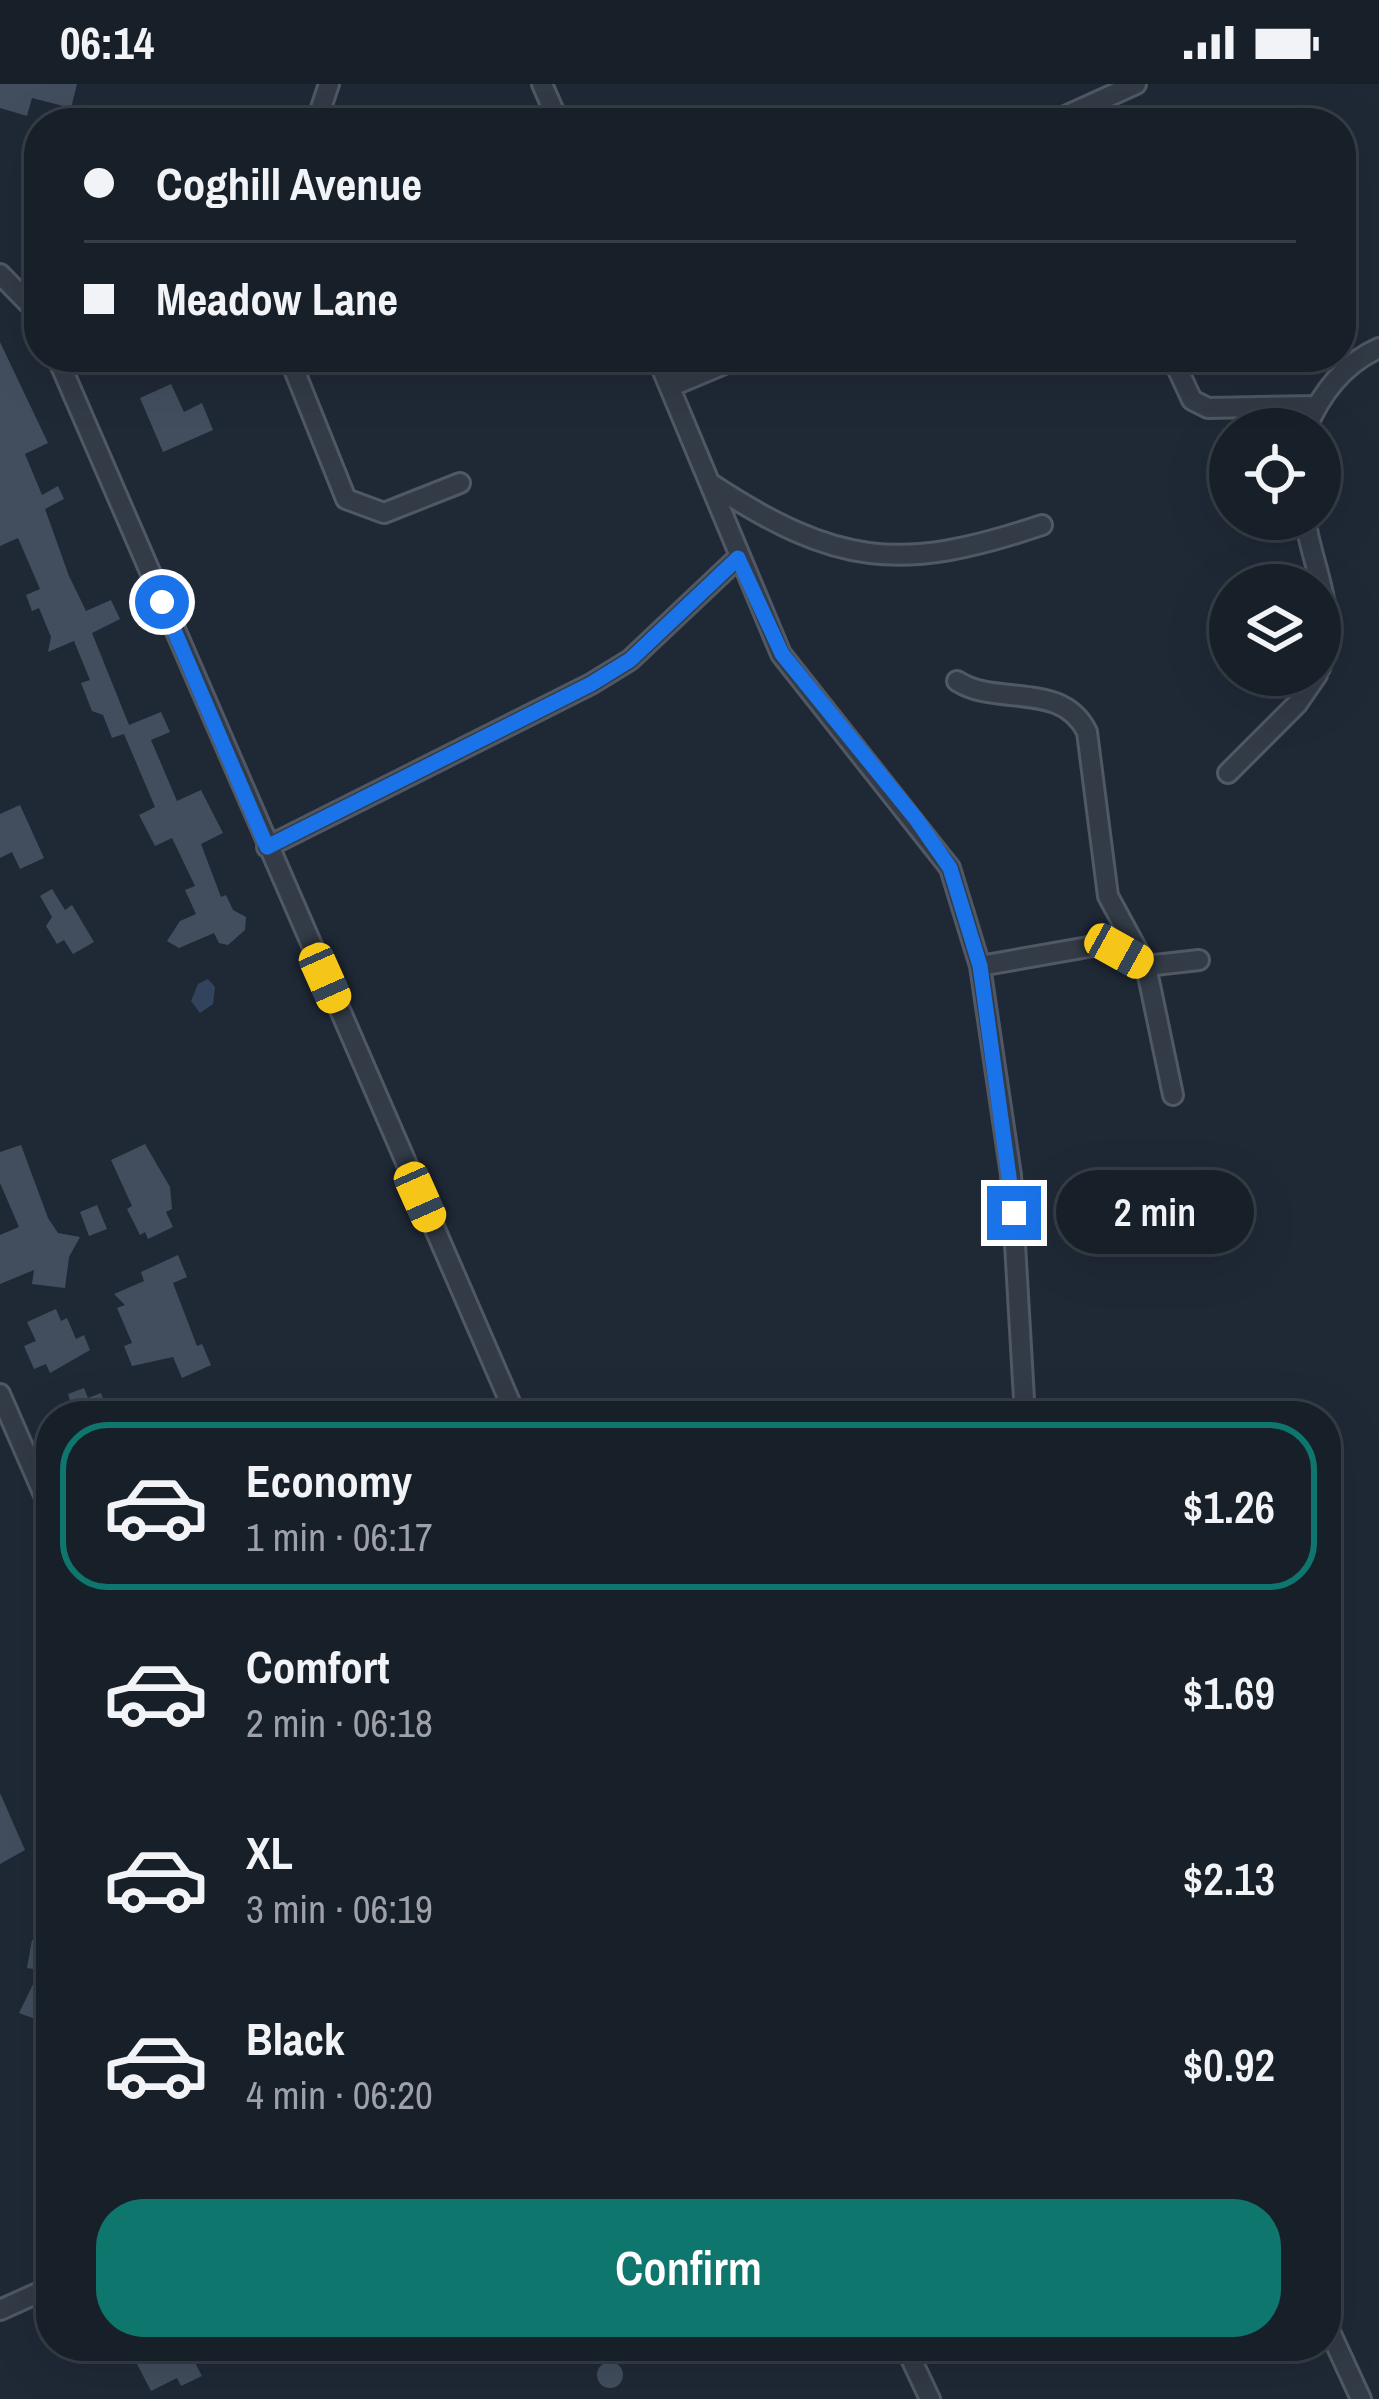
<!DOCTYPE html>
<html lang="en">
<head>
<meta charset="utf-8">
<style>
	:root { --surface:#171f28; --page:#242c34; --text:#f1f3f6; --muted:#9ea2a8; --line:#363d45; --accent:#0f766e }
	body { margin:0; font-family:"Archivo Narrow",sans-serif; background:var(--page); color:var(--text); height:100vh; display:flex; flex-direction:column; font-size:45px; white-space:nowrap }
	* { box-sizing:border-box; margin:0 }
	p { font-size:39px; color:var(--muted) }
	.icon { flex:none; width:66px; height:66px; fill:none; stroke:currentColor; stroke-width:2; stroke-linecap:round; stroke-linejoin:round }
	.map { position:relative; flex:1; overflow:hidden }
	.side { position:absolute; left:36px; top:1317px; width:1305px; height:960px; display:flex; flex-direction:column; background:var(--surface); border-radius:48px; box-shadow:0 12px 48px #0002,0 0 0 3px var(--line) }
	.side>* { flex:none }
	.top-card { position:absolute; left:24px; top:24px; width:1332px; height:264px; border-radius:48px; box-shadow:0 12px 48px #0002,0 0 0 3px var(--line); display:grid; align-content:center; height:264px; padding:0 60px; background:var(--surface) }
	.buttons { position:absolute; left:1209px; top:324px; display:grid; gap:24px }
	.buttons a { display:grid; place-items:center; width:132px; height:132px; border-radius:50%; background:var(--surface); box-shadow:0 12px 48px #0002,0 0 0 3px var(--line); font-size:60px }
	.end { position:absolute; width:54px; height:54px; margin:-27px; border:15px solid #1a73e8; background:#fff; box-shadow:0 0 0 6px #fff }
	.from { border-radius:50% }
	.bubble { position:absolute; height:84px; border-radius:42px; background:var(--surface); box-shadow:0 12px 48px #0002,0 0 0 3px var(--line); font-size:39px; font-weight:600; line-height:84px; text-align:center }
	.car { position:absolute; width:36px; height:72px; margin:-36px -18px; border-radius:15px; box-shadow:0 0 9px 3px #0007; background:linear-gradient(#f5c518 24%,#345 0 40%,#f5c518 0 76%,#345 0 86%,#f5c518 0) }
	.top-card b { display:flex; align-items:center; gap:42px; height:114px; font-size:45px }
	.top-card b+b { border-top:3px solid var(--line) }
	.top-card i { width:30px; height:30px; background:var(--text) }
	ul { padding:21px 0 0; list-style:none }
	li { display:flex; align-items:center; gap:36px; height:168px; margin:0 24px 18px; padding:0 36px; border:6px solid transparent; border-radius:48px }
	li div { flex:1 }
	li b { display:block; font-size:45px }
	li em { font-style:normal; font-weight:600 }
	li.selected { border-color:var(--accent) }
	li>.icon { width:108px; height:108px; stroke-width:1.5 }
	.cta { display:flex; gap:24px; margin-top:auto; padding:24px 60px }
	.cta a { flex:1; height:138px; border-radius:48px; background:var(--accent); color:#fff; font-size:48px; font-weight:600; line-height:138px; text-align:center }
	.status { display:flex; justify-content:space-between; align-items:center; height:84px; padding:0 60px; background:var(--surface); direction:ltr }
	.status svg { height:33px; fill:currentColor }
	.map>svg:first-child { display:block }
</style>
</head>
<body>
<div class="status"><b>06:14</b><svg viewBox="0 0 49 12"><path d="M0 12V9h3v3zM5 12V6h3v6zM10 12V3h3v9zM15 12V0h3v12zM26 1h20v11H26zM47 4h2v5h-2z"/></svg></div>
<div class="map">
<svg width="1379" height="2315" viewBox="0 0 1379 2315">
	<rect width="100%" height="100%" fill="#1f2936"/>
	<path fill="#32445d" d="M208,895L215,903L213,920L200,929L191,917L198,900Z"/>
	<path fill="#424e5e" d="M0,0H77L71,24L32,14L27,32L0,24Z
		M0,258L48,359L25,370L42,411L58,402L64,415L45,425L69,492L86,527L111,516L120,535L92,549L129,641L161,628L170,648L151,656L177,717L201,706L223,749L201,760L221,813L226,811L233,826L246,833L245,846L228,861L219,859L214,849L179,864L167,857L180,837L196,830L185,806L195,802L172,754L155,762L139,731L155,723L124,650L112,654L103,631L92,627L81,599L90,596L74,557L48,568L51,553L39,524L32,527L26,511L40,505L18,454L0,462Z
		M171,300L184,328L202,319L213,346L163,368L140,314Z
		M20,721L44,774L20,785L12,768L0,774V730Z
		M52,805L65,826L72,821L94,858L73,870L64,856L57,860L46,842L52,833L40,812Z
		M145,1060L170,1103L172,1125L166,1128L173,1143L148,1155L145,1148L140,1151L127,1125L132,1122L111,1076Z
		M21,1061L48,1134L58,1149L80,1153L69,1173L65,1204L32,1200L34,1186L0,1200V1151L19,1143L0,1099V1068Z
		M97,1121L107,1145L89,1152L80,1128Z
		M178,1171L187,1193L173,1199L197,1262L202,1260L211,1281L182,1294L173,1273L132,1282L124,1262L132,1259L117,1224L125,1221L114,1210L144,1197L141,1188Z
		M56,1225L61,1237L67,1234L76,1255L84,1251L90,1266L50,1289L46,1280L34,1285L24,1262L36,1257L27,1238Z
		M84,1304L88,1314L101,1309L109,1332H75L68,1310Z
		M0,1709L25,1766L0,1780Z
		M32,1856L51,1859V1941L19,1929L40,1886L27,1884Z
		M160,2262H186L202,2292L181,2302L177,2294L151,2307L137,2280L162,2267Z
		M597 2291a13 13 0 1 1 26 0a13 13 0 1 1-26 0Z"/>
	<g fill="none" stroke-linecap="round" stroke-linejoin="round">
		<g stroke="#505865" stroke-width="24">
			<path id="minor" d="M542,0L559,39
				M316,39L329,0
				M1050,39L1136,0
				M0,190L39,230
				M57,273L516,1332
				M289,273L346,415L384,429L460,399
				M657,273L781,570L950,784L980,882L1011,1091L1025,1332
				M1172,273L1192,316L1208,324L1316,322
				M670,303L741,273
				M1306,345C1321,309 1343,280 1379,264
				M710,399C836,482 900,489 1042,441
				M1305,435C1313,486 1340,532 1320,584
				M957,597C996,623 1062,596 1087,648L1108,812L1146,882L1173,1011
				M1228,689L1297,620L1317,591
				M267,763L591,600L630,576L738,474
				M980,882L1105,860L1146,882L1199,876
				M0,1310L51,1427
				M0,2226L51,2203
				M1326,2239L1361,2315
				M905,2262L930,2315"/>
		</g>
		<use href="#minor" stroke="#323b46" stroke-width="18"/>
	</g>
	<g fill="none" stroke-linecap="round" stroke-linejoin="round">
		<path stroke="#1a73e8" stroke-width="15" d="M162,518L267,763L591,600L630,576L738,474L782,570L916,735L950,784L980,882L1014,1129"/>
	</g>
</svg>
<div class="buttons">
<a><svg class="icon" aria-label="locate" viewBox="0 0 24 24"><circle cx="12" cy="12" r="6"/><path d="M12 2v4M12 18v4M2 12h4M18 12h4"/></svg></a>
<a><svg class="icon" aria-label="layers" viewBox="0 0 24 24"><path d="M12 4l9 5-9 5-9-5zM3 14l9 5 9-5"/></svg></a>
</div>
<i class="end from" style="left:162px;top:518px"></i>
<i class="end" style="left:1014px;top:1129px"></i>
<div class="bubble" style="left:1056px;top:1086px;width:198px">2 min</div>
<i class="car" style="left:1119px;top:867px;rotate:119deg"></i>
<i class="car" style="left:325px;top:894px;rotate:156deg"></i>
<i class="car" style="left:420px;top:1113px;rotate:156deg"></i>
<div class="top-card">
<b><i class="from"></i>Coghill Avenue</b>
<b><i></i>Meadow Lane</b>
</div>
<section class="side">
<ul>
<li class="selected"><svg class="icon" aria-label="car" viewBox="0 0 24 24"><path d="M5 17H2v-5l4-1 3-4h7l3 4 3 1v5h-3M9 17h6M6 11h13"/><circle cx="7" cy="17" r="2"/><circle cx="17" cy="17" r="2"/></svg><div><b>Economy</b><p>1 min · 06:17</p></div><em>$1.26</em></li>
<li><svg class="icon" aria-label="car" viewBox="0 0 24 24"><path d="M5 17H2v-5l4-1 3-4h7l3 4 3 1v5h-3M9 17h6M6 11h13"/><circle cx="7" cy="17" r="2"/><circle cx="17" cy="17" r="2"/></svg><div><b>Comfort</b><p>2 min · 06:18</p></div><em>$1.69</em></li>
<li><svg class="icon" aria-label="car" viewBox="0 0 24 24"><path d="M5 17H2v-5l4-1 3-4h7l3 4 3 1v5h-3M9 17h6M6 11h13"/><circle cx="7" cy="17" r="2"/><circle cx="17" cy="17" r="2"/></svg><div><b>XL</b><p>3 min · 06:19</p></div><em>$2.13</em></li>
<li><svg class="icon" aria-label="car" viewBox="0 0 24 24"><path d="M5 17H2v-5l4-1 3-4h7l3 4 3 1v5h-3M9 17h6M6 11h13"/><circle cx="7" cy="17" r="2"/><circle cx="17" cy="17" r="2"/></svg><div><b>Black</b><p>4 min · 06:20</p></div><em>$0.92</em></li>
</ul>
<div class="cta"><a>Confirm</a></div>
</section>
</div>
</body>
</html>
